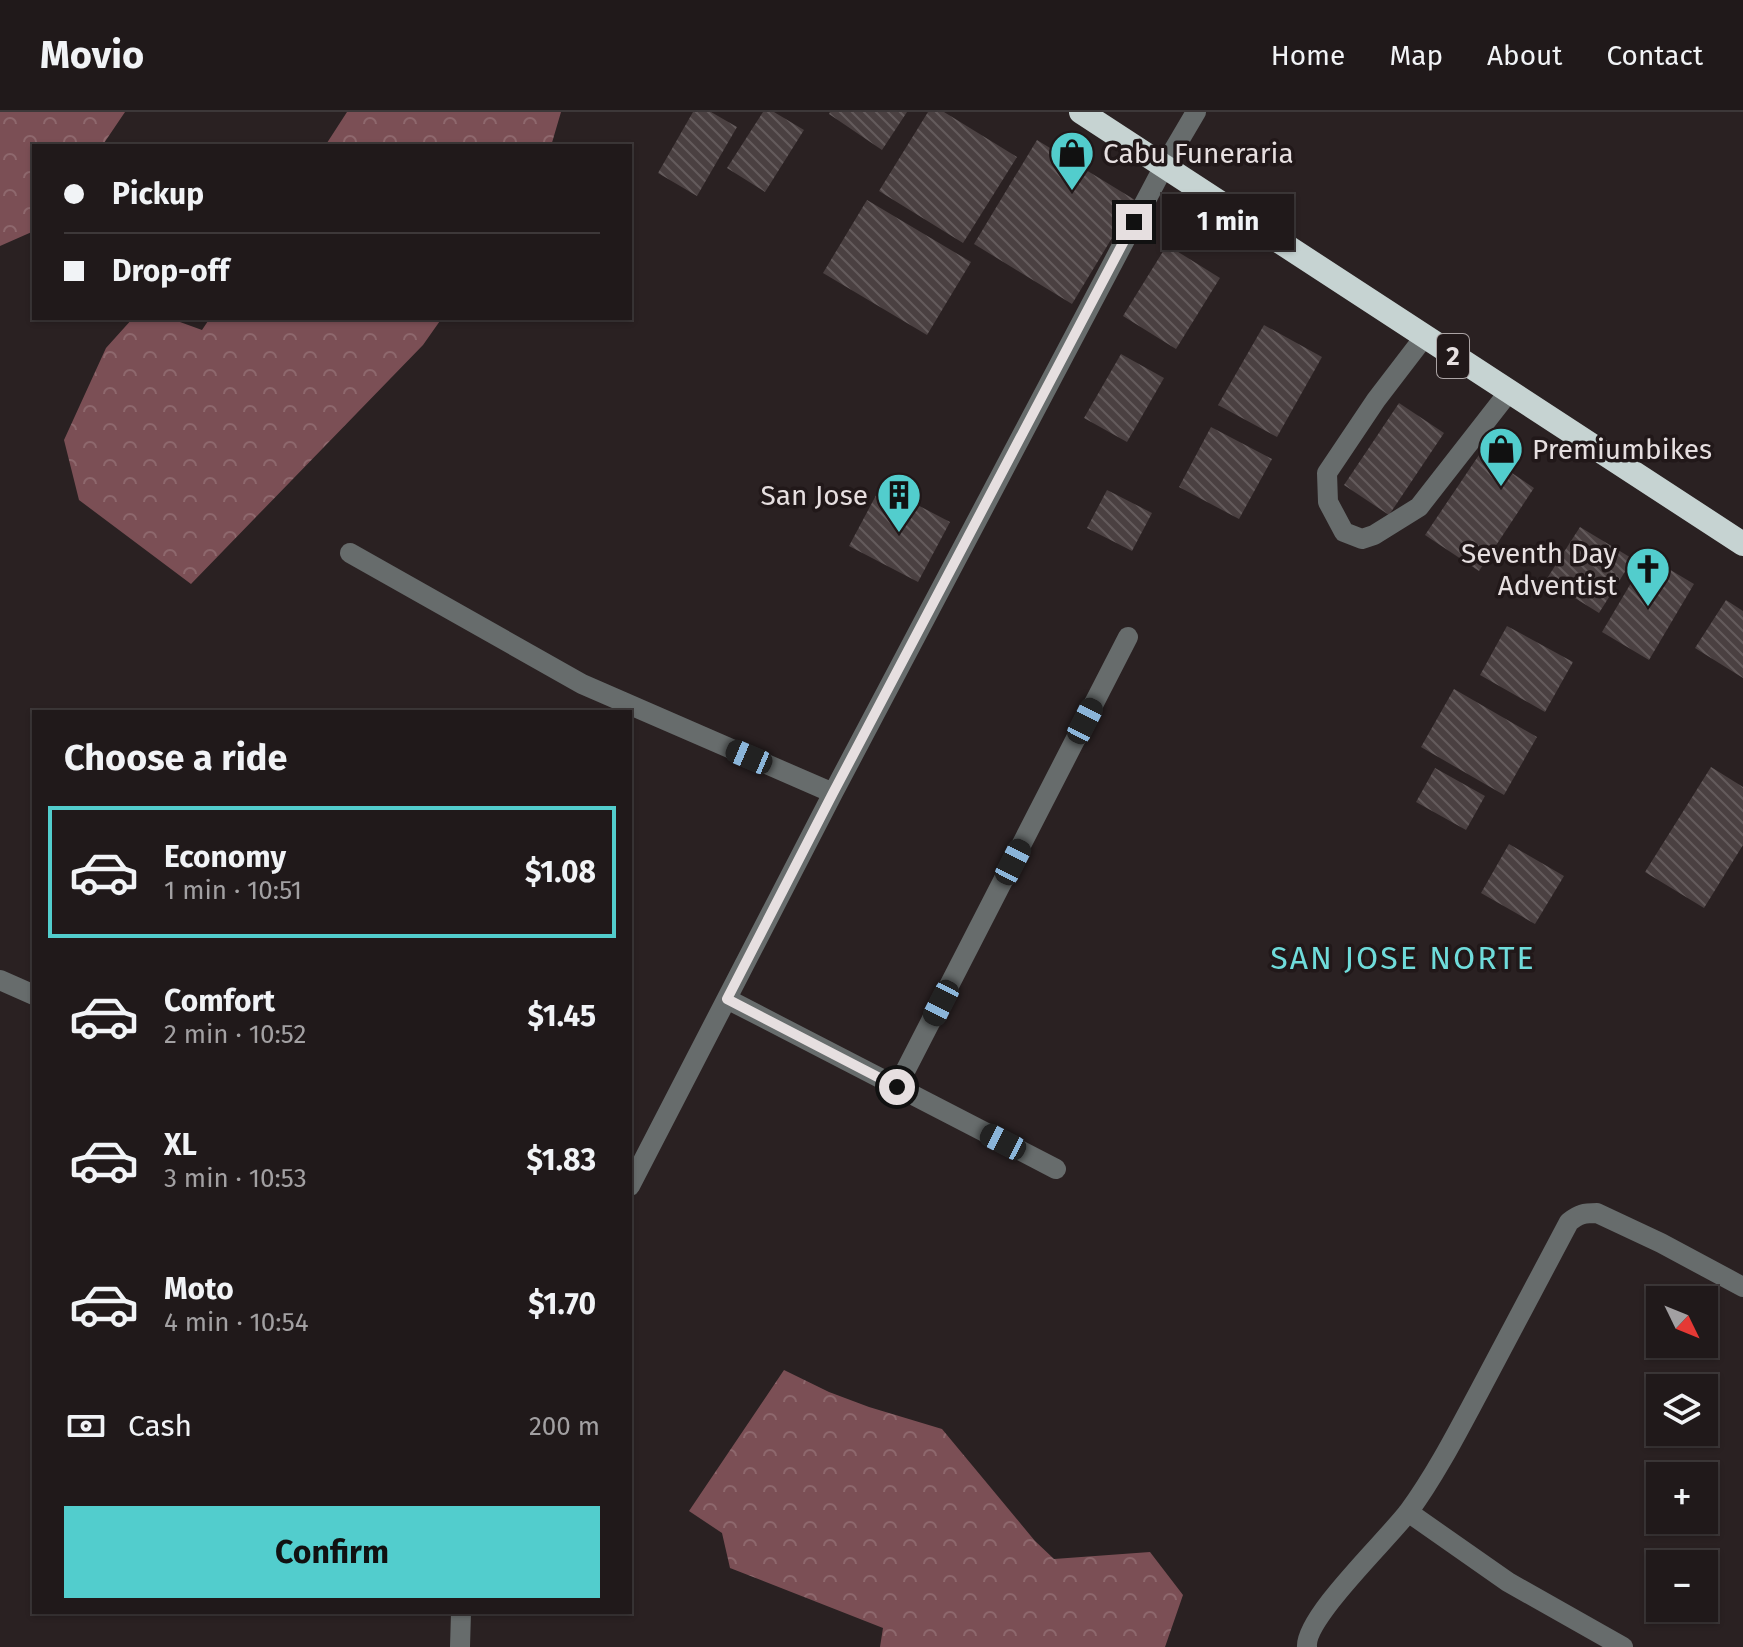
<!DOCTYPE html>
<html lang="en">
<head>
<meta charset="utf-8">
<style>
	:root { --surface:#20191a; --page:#282223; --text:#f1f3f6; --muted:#a2a0a2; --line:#3d3839; --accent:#52cdcd }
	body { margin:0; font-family:"Fira Sans",sans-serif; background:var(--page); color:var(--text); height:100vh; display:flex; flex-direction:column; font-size:30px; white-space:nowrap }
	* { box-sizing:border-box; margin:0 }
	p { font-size:26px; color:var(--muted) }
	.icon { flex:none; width:44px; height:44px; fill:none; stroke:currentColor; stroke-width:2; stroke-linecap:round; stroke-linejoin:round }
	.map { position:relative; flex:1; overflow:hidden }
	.side { position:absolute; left:32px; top:598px; width:600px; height:904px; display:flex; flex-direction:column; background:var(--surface); border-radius:0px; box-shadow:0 2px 6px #0004,0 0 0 2px var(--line) }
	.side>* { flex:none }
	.top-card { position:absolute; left:32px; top:32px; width:600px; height:176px; border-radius:0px; box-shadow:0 2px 6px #0004,0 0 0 2px var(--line); display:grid; align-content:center; height:176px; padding:0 32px; background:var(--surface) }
	.needle { width:52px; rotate:133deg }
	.fabs { position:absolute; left:1646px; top:1174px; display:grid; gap:16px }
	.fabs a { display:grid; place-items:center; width:72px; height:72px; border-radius:0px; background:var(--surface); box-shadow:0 2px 6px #0004,0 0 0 2px var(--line); font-size:40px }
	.end { position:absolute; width:36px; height:36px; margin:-18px; border:10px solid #e6dfe0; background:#111; box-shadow:0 0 0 4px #111 }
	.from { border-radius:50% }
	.bubble { position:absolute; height:56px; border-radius:0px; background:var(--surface); box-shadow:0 2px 6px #0004,0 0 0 2px var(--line); font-size:26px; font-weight:700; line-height:56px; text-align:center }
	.car { position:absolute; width:24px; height:48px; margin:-24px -12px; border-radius:10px; box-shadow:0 0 6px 2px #0007; background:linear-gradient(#222 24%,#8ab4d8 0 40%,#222 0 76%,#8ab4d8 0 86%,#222 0) }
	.top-card b { display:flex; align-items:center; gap:28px; height:76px; font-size:30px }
	.top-card b+b { border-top:2px solid var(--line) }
	.top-card i { width:20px; height:20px; background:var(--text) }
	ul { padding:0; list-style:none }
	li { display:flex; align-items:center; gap:24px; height:132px; margin:0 16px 12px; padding:0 16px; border:4px solid transparent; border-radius:0px }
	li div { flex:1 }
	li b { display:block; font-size:30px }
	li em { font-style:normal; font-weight:700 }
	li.active { border-color:var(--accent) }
	li>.icon { width:72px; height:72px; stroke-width:1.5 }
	h2 { padding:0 32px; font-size:36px; line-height:96px }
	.pay { display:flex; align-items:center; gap:20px; height:88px; padding:0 32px; font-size:30px }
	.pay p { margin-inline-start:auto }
	.cta { display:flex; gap:16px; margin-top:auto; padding:16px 32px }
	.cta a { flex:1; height:92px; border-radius:0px; background:var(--accent); color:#111; font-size:32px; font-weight:700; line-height:92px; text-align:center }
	header { display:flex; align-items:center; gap:48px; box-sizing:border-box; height:112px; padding:0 40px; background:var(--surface); border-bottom:2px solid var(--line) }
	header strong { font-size:38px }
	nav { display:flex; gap:44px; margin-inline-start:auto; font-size:28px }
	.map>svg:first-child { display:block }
</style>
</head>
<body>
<header>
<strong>Movio</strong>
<nav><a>Home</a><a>Map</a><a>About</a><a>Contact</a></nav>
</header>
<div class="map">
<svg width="1743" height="1535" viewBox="0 0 1743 1535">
	<defs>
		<pattern id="forest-crowns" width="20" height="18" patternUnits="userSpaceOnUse" patternTransform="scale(2)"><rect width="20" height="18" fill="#7b4f55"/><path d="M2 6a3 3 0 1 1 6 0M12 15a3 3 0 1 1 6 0" fill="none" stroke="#8e686d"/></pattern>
		<pattern id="building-back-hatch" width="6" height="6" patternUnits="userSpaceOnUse" patternTransform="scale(2)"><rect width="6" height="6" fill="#4a4041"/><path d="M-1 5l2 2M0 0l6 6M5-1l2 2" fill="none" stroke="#645b5c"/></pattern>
	</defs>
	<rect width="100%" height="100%" fill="#2a2122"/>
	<path fill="url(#forest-crowns)" d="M0,0H125L102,34H34V119L0,134Z
		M347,0H561L551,34H325Z
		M133,206H169L202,218L210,206H442L423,233L191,472L79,388L64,328L106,236Z
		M784,1258L829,1280L869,1295L942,1317L1035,1429L1054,1447L1150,1440L1183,1483L1165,1535H880L883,1516L730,1456L722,1421L689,1399Z"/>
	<path fill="url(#building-back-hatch)" d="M693,0H711L737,15L697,84L658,61Z
		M763,0H774L804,18L765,80L727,56Z
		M830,0H907L882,38L829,2Z
		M928,0H944L1017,45L963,131L879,79Z
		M1037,28L1135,88L1072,192L974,132Z
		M867,88L971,150L927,223L823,161Z
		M1167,133L1220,166L1176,237L1123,204Z
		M1264,213L1322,245L1277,325L1218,293Z
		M1121,242L1164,266L1127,330L1084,306Z
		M1399,291L1444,321L1389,403L1344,373Z
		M1211,315L1272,347L1239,407L1179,375Z
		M1481,340L1534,376L1479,459L1425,423Z
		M881,374L950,410L918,470L849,434Z
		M1107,378L1152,401L1132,439L1087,416Z
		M1580,415L1633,447L1599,501L1546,468Z
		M1647,444L1694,472L1649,548L1602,520Z
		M1726,488L1743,499V566L1695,536Z
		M1507,514L1573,550L1545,600L1480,563Z
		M1454,577L1537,625L1504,683L1421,635Z
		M1711,655L1743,675V733L1704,796L1645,760Z
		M1435,656L1485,684L1466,718L1416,690Z
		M1509,732L1564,764L1535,812L1481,781Z"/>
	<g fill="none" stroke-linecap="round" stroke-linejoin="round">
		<path stroke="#676c6c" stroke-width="20" d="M1425,224L1376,288L1327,361L1328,390L1344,420L1362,427L1374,423L1419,395L1508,281
			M350,441L582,572L833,681
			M0,868L34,883
			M727,887L1056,1057
			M897,975L1128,525
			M630,1074L833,681L1163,56L1196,0
			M1408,1400L1508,1470L1623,1535
			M460,1535L461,1500
			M1307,1535C1304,1506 1389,1426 1409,1399C1436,1362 1458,1319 1480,1278C1510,1222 1539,1166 1569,1110C1579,1102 1584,1101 1597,1101L1661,1131L1743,1175"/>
		<path stroke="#c6d3d2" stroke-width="24" d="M1081,0L1743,432"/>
	</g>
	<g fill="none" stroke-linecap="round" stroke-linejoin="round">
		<path stroke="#e6dfe0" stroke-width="10" d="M897,975L727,887L833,681L1134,110"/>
	</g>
	<defs>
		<g id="shop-pin" transform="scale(2.3)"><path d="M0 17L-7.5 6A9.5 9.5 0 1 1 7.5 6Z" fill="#52cdcd" stroke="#211819"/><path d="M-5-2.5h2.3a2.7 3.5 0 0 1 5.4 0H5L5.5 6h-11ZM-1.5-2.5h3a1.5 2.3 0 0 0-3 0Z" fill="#111"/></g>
		<g id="building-pin" transform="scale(2.3)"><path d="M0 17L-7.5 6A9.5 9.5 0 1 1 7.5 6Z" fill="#52cdcd" stroke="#211819"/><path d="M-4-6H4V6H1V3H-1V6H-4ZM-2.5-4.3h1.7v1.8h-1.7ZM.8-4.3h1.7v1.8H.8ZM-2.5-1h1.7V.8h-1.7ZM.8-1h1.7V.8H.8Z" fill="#111"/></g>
		<g id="church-pin" transform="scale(2.3)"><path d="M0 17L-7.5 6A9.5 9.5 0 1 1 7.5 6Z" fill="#52cdcd" stroke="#211819"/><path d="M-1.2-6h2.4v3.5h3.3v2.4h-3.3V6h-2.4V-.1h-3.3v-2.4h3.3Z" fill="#111"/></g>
	</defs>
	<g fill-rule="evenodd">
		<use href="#shop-pin" x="1072" y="41"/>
		<use href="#shop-pin" x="1501" y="337"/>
		<use href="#building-pin" x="899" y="383"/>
		<use href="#church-pin" x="1648" y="457"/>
	</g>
	<g text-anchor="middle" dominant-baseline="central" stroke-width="7" stroke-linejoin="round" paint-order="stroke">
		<rect fill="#211819" stroke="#aba3a4" stroke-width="2" x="1437" y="222" width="32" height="44" rx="6"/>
		<g font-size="26" font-weight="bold" fill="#e6dfe0">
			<text x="1453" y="244">2</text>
		</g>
		<g font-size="28" fill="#e6dfe0" stroke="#211819" text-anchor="start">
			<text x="1103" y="41">Cabu Funeraria</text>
			<text x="1532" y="337">Premiumbikes</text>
			<text x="868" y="383" text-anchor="end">San Jose</text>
			<text x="1617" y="441" text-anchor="end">Seventh Day<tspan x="1617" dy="32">Adventist</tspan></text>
		</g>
		<g font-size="32" letter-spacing="2" fill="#6fdcdb" stroke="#211819">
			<text x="1403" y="846">SAN JOSE NORTE</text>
		</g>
	</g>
</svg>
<div class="fabs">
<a><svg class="needle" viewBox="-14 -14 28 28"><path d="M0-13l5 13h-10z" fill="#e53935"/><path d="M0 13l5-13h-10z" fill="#a2a0a2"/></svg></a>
<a><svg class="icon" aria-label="layers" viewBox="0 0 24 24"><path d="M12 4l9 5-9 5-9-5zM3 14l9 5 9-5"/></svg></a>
<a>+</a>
<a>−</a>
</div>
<i class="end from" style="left:897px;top:975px"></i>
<i class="end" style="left:1134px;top:110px"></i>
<div class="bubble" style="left:1162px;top:82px;width:132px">1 min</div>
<i class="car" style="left:1085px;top:609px;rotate:27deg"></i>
<i class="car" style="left:749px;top:645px;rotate:293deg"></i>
<i class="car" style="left:1013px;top:750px;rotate:27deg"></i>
<i class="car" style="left:941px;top:891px;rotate:207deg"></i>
<i class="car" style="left:1003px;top:1030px;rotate:297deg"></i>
<div class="top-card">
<b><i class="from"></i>Pickup</b>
<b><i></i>Drop-off</b>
</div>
<section class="side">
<h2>Choose a ride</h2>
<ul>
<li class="active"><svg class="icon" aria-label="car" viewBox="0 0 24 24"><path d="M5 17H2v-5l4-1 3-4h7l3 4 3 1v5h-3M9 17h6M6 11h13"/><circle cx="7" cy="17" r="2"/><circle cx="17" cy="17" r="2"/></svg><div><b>Economy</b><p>1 min · 10:51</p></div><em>$1.08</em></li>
<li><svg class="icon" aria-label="car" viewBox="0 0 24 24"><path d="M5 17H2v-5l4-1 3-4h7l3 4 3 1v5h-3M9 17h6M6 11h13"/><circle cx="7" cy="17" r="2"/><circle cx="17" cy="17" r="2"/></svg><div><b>Comfort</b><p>2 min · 10:52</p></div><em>$1.45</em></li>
<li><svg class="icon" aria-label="car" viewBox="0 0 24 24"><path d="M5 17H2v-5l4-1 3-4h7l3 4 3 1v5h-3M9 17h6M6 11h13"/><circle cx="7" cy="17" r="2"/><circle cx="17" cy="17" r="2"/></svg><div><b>XL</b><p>3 min · 10:53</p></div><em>$1.83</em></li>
<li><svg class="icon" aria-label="car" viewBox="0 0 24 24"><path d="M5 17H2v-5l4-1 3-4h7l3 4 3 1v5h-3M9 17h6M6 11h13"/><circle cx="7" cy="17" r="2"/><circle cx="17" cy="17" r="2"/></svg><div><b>Moto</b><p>4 min · 10:54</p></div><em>$1.70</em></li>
</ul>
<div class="pay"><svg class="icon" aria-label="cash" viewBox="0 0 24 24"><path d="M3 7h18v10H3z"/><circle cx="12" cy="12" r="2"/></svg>Cash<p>200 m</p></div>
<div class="cta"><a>Confirm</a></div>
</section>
</div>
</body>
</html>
